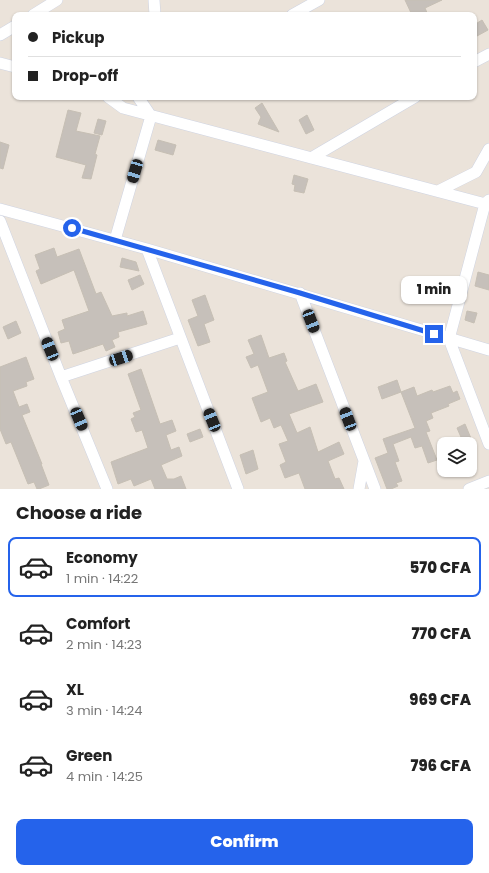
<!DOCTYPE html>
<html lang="en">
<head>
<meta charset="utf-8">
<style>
	:root { --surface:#fff; --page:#f2f2f2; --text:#222; --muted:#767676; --line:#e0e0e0; --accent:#2563eb }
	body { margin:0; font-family:Poppins,sans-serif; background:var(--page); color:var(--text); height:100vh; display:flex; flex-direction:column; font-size:15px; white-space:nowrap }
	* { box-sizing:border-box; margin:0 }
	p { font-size:13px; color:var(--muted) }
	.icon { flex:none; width:22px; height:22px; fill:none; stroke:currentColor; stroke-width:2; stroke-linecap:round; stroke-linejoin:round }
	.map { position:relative; height:489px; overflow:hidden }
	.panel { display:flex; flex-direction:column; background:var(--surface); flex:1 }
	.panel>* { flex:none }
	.guide { position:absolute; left:12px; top:12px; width:465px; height:88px; border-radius:8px; box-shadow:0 1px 3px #0004; display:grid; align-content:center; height:88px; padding:0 16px; background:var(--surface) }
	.buttons { position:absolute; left:437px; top:437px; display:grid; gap:8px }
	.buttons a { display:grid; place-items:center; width:40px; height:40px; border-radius:8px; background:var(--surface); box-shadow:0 1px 3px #0004; font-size:20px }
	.end { position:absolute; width:18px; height:18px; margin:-9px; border:5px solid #2563eb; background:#fff; box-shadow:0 0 0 2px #fff }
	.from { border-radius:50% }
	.bubble { position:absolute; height:28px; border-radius:8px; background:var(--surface); box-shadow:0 1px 3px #0004; font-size:13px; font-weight:800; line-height:28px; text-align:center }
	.car { position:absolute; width:12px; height:24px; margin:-12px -6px; border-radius:5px; box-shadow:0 0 3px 1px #0007; background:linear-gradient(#222 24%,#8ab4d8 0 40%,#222 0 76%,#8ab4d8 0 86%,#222 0) }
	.guide b { display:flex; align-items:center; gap:14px; height:38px; font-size:15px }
	.guide b+b { border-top:1px solid var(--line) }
	.guide i { width:10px; height:10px; background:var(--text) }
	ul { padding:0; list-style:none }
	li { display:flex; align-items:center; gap:12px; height:60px; margin:0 8px 6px; padding:0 8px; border:2px solid transparent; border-radius:8px }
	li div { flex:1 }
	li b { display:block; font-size:15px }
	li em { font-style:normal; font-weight:800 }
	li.on { border-color:var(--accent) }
	li>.icon { width:36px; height:36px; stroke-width:1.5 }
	h2 { padding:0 16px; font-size:18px; line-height:48px }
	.cta { display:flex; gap:8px; margin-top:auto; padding:8px 16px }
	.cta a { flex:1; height:46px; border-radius:8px; background:var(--accent); color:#fff; font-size:16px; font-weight:800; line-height:46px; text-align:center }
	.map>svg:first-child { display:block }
</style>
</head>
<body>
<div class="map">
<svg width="489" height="489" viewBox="0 0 489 489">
	<rect width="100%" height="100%" fill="#ebe3da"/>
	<path fill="#c6c0ba" stroke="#c6bfb4" d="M405,0H442L425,8L428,15H412Z
		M482,20L488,30L477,36L474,31V25Z
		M262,103L279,132L258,124L261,117L255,108Z
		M68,110L81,113L76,131L100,136L95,154L97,155L91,179L82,178L86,165L56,157Z
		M307,115L314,130L306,134L299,120Z
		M98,119L106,121L102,135L94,133Z
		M158,140L176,145L173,155L155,150Z
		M0,142L9,145L3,169L0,168Z
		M294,175L308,179L304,193L294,191L295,185L292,184Z
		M54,248L57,257L79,249L96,294L101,292L112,316L127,313V316L143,311L147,324L118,332L119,337L112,340L115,347L106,351L103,344L73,354L69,341L61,343L58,332L65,329L62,320L89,311L74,270L41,284L36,271L40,269L35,255Z
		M122,258L136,262L139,271L120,267Z
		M478,272L489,275V290L475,286Z
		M140,275L144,284L132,290L128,280Z
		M205,295L214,320L204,324L210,342L198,346L188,320L198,316L192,300Z
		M467,311L477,313L474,323L465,320Z
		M16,321L21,333L8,339L3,327Z
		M261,335L269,358L284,353L287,361L285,362L298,391L316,384L323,402L289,414L297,433L310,427L318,452L339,442L344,454L328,461L335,479L339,478L344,489H305L299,473L285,478L280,465L286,462L279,444L288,441L281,425L274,428L270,418L261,422L252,398L268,392L258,365L251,368L246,357L254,354L248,340Z
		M26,357L34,379L26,382L27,386L13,391L19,407L27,404L30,412L22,415L42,464H41L49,485L39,489H37L34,482L28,484L11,442L6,444L0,429V367Z
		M141,369L160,424L172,420L176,431L166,435L171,450L179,447L182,456L161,465L167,479H174L181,476L186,489H155L151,479L134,486L131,479L118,484L111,462L148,448L142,430L136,432L131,419L135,417L133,413L141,410L128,374Z
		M397,380L401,392L382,399L378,387Z
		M450,386L453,393L457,391L460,399L448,404L449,406L431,413L433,418L426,421L430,431L426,432L437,460L428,463L422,446L415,448L411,437L393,444L399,461L395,462L402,481L396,483L398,486L391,489H387L375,458L388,453L383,439L415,428L401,392L414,387L417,396L432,390L433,392Z
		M465,424L470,436L473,444H464L457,428Z
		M200,429L203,437L190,442L187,434Z
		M253,450L258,469L246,474L240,455Z"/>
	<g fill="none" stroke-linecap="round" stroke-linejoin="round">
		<g stroke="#cfd4e2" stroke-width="12">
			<path id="minor" d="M154,0L155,15
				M33,15L57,0
				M292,15L319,0
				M0,35L15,26
				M474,62L489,54
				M0,63L15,67
				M108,97L123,108L489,205
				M311,158L415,97
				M438,191L476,172L489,149
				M489,200L485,204L449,339L489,444
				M0,209L147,249L489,350
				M0,221L61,377L107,489
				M115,240L151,116L138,97
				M147,249L238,489
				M300,293L375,489
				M61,377L180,338
				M359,489L364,461
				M469,489L489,481"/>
		</g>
		<use href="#minor" stroke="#fff" stroke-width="11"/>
	</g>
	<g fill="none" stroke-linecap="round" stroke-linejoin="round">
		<path stroke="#2563eb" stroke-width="5" d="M72,228L300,293L434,334"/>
	</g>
</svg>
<div class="buttons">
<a><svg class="icon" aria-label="layers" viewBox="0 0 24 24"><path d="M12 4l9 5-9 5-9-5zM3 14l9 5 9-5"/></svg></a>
</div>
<i class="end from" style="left:72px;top:228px"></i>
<i class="end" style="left:434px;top:334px"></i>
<div class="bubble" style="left:401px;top:276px;width:66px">1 min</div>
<i class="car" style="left:135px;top:171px;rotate:196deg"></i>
<i class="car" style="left:311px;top:321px;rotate:159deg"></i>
<i class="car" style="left:50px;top:349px;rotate:338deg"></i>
<i class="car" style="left:121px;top:358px;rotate:72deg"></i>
<i class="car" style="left:79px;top:419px;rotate:157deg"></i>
<i class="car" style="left:348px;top:419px;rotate:339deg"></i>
<i class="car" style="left:212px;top:420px;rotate:338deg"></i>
<div class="guide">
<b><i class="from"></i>Pickup</b>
<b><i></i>Drop-off</b>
</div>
</div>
<section class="panel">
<h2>Choose a ride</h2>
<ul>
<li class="on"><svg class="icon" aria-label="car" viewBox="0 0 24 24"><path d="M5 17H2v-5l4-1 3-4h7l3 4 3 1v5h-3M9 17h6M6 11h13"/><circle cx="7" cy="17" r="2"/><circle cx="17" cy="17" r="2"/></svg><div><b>Economy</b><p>1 min · 14:22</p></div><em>570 CFA</em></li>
<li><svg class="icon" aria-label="car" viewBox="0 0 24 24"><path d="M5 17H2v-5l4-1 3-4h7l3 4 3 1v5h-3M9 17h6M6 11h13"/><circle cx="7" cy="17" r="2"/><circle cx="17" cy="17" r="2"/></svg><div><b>Comfort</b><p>2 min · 14:23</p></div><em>770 CFA</em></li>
<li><svg class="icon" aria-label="car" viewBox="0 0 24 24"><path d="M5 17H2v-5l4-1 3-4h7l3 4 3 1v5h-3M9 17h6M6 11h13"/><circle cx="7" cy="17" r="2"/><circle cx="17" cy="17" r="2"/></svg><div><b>XL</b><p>3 min · 14:24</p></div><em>969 CFA</em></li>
<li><svg class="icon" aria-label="car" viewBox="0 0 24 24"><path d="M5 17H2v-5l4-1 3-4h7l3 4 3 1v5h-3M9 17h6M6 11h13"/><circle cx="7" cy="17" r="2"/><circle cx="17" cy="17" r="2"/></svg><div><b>Green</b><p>4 min · 14:25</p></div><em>796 CFA</em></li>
</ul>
<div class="cta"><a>Confirm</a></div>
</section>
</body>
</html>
